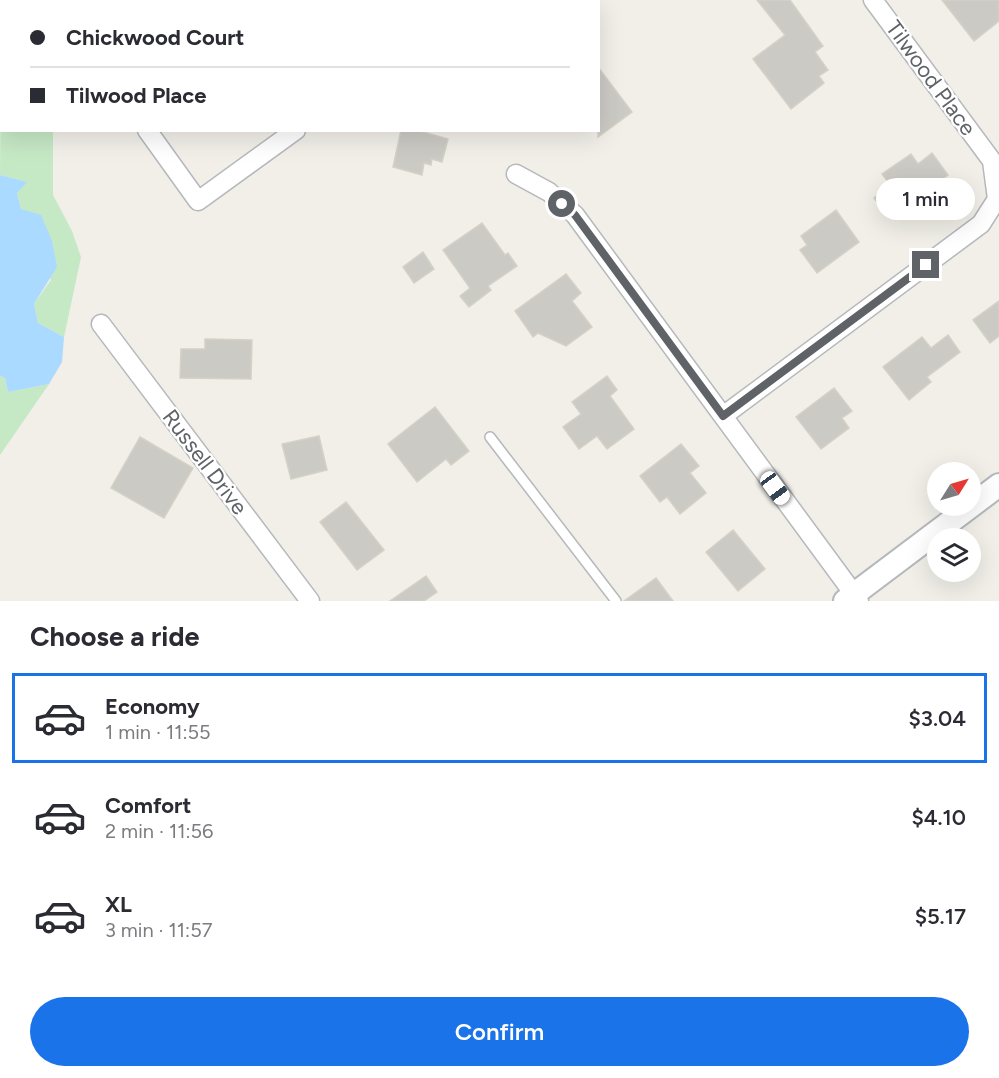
<!DOCTYPE html>
<html lang="en">
<head>
<meta charset="utf-8">
<style>
	:root { --surface:#fff; --page:#f2f2f3; --text:#2b2b33; --muted:#7c7c81; --line:#e1e1e2; --accent:#1a73e8 }
	body { margin:0; font-family:Figtree,sans-serif; background:var(--page); color:var(--text); height:100vh; display:flex; flex-direction:column; font-size:22px; white-space:nowrap }
	* { box-sizing:border-box; margin:0 }
	p { font-size:20px; color:var(--muted) }
	.icon { flex:none; width:33px; height:33px; fill:none; stroke:currentColor; stroke-width:2; stroke-linecap:round; stroke-linejoin:round }
	.map { position:relative; height:601px; overflow:hidden }
	.details { display:flex; flex-direction:column; background:var(--surface); flex:1 }
	.details>* { flex:none }
	.top-card { position:absolute; left:0px; top:0px; width:600px; height:132px; box-shadow:0 6px 24px #0002; display:grid; align-content:center; height:132px; padding:0 30px; background:var(--surface) }
	.needle { width:39px; rotate:53deg }
	.fabs { position:absolute; left:927px; top:462px; display:grid; gap:12px }
	.fabs a { display:grid; place-items:center; width:54px; height:54px; border-radius:50%; background:var(--surface); box-shadow:0 6px 24px #0002; font-size:30px }
	.end { position:absolute; width:27px; height:27px; margin:-14px; border:8px solid #5f6368; background:#fff; box-shadow:0 0 0 3px #fff }
	.from { border-radius:50% }
	.bubble { position:absolute; height:42px; border-radius:21px; background:var(--surface); box-shadow:0 6px 24px #0002; font-size:20px; font-weight:600; line-height:42px; text-align:center }
	.car { position:absolute; width:18px; height:36px; margin:-18px -9px; border-radius:8px; box-shadow:0 0 4px 2px #0007; background:linear-gradient(#fff 24%,#345 0 40%,#fff 0 76%,#345 0 86%,#fff 0) }
	.top-card b { display:flex; align-items:center; gap:21px; height:57px; font-size:22px }
	.top-card b+b { border-top:2px solid var(--line) }
	.top-card i { width:15px; height:15px; background:var(--text) }
	ul { padding:0; list-style:none }
	li { display:flex; align-items:center; gap:18px; height:90px; margin:0 12px 9px; padding:0 18px; border:3px solid transparent; border-radius:0px }
	li div { flex:1 }
	li b { display:block; font-size:22px }
	li em { font-style:normal; font-weight:600 }
	li.active { border-color:var(--accent) }
	li>.icon { width:54px; height:54px; stroke-width:1.5 }
	h2 { padding:0 30px; font-size:27px; line-height:72px }
	.action { display:flex; gap:12px; margin-top:auto; padding:12px 30px }
	.action a { flex:1; height:69px; border-radius:36px; background:var(--accent); color:#fff; font-size:24px; font-weight:600; line-height:69px; text-align:center }
	.map>svg:first-child { display:block }
</style>
</head>
<body>
<div class="map">
<svg width="999" height="601" viewBox="0 0 999 601">
	<rect width="100%" height="100%" fill="#f1efe8"/>
	<path fill="#c5e8c5" d="M1,69L2,130L53,131V195L72,231L81,257L64,337L38,323L34,304L51,280L21,209L17,193L26,182L0,175Z
		M0,376L5,378L8,392L49,384L0,455Z"/>
	<path fill="#aadaff" d="M0,175L27,182L17,193L21,209L41,215L52,241L57,267L34,304L38,323L64,337L62,362L49,384L8,392L5,378L0,376Z"/>
	<path fill="#cccac5" stroke="#d6d1c6" stroke-width="1.5" d="M757,0H790L823,46L815,52L828,70L819,76L824,83L791,109L753,59L785,35Z
		M942,0H999V21L974,41Z
		M598,67L632,112L598,137Z
		M401,130H416L448,139L442,162L432,159L431,165L424,163L422,175L393,167Z
		M932,153L948,175L889,218L874,198L891,186L882,174L911,154L918,164Z
		M836,210L859,242L817,273L800,250L807,245L801,236Z
		M482,223L505,255L508,253L517,266L488,286L491,290L469,307L460,296L470,288L443,250Z
		M423,252L434,269L414,283L403,267Z
		M566,274L581,293L572,301L592,327L566,346L538,333L533,337L515,311Z
		M999,301V336L990,343L973,320Z
		M948,335L960,352L927,377L931,382L909,400L883,367L922,337L931,348Z
		M205,339L252,340L251,379L180,378L181,349H205Z
		M607,376L617,390L610,396L634,429L607,449L597,436L579,449L563,427L581,414L572,402Z
		M834,388L852,411L842,418L849,428L821,449L796,417Z
		M435,407L469,451L451,465L446,459L417,482L388,444Z
		M319,436L327,470L291,479L282,444Z
		M140,437L193,468L164,518L111,488Z
		M681,444L699,466L690,473L706,493L680,514L667,497L660,502L640,476Z
		M346,502L384,550L357,570L320,522Z
		M733,530L765,569L738,591L706,552Z
		M426,576L437,592L424,601H390Z
		M656,578L673,601H624Z"/>
	<g fill="none" stroke-linecap="round" stroke-linejoin="round">
		<g stroke="#b5b8bc" stroke-width="12">
			<path id="service" d="M490,437L616,601"/>
		</g>
		<g stroke="#b5b8bc" stroke-width="21">
			<path id="minor" d="M442,2V0
				M147,130L198,201L296,130
				M516,174L549,192L575,215L859,601
				M101,324L310,601
				M723,416L981,224L997,199L992,161L873,0"/>
		</g>
		<g stroke="#b5b8bc" stroke-width="26">
			<path id="tertiary" d="M845,601L999,485"/>
		</g>
		<use href="#service" stroke="#fff" stroke-width="9"/>
		<use href="#minor" stroke="#fff" stroke-width="18"/>
		<use href="#tertiary" stroke="#fff" stroke-width="22"/>
	</g>
	<g fill="none" stroke-linecap="round" stroke-linejoin="round">
		<path stroke="#5f6368" stroke-width="8" d="M562,204L575,215L723,416L926,265"/>
	</g>
	<g text-anchor="middle" dominant-baseline="central" stroke-width="4.5" stroke-linejoin="round" paint-order="stroke">
		<g font-size="22" fill="#5f6368" stroke="#fff">
			<text transform="translate(931 78) rotate(54)">Tilwood Place</text>
			<text transform="translate(205 462) rotate(53)">Russell Drive</text>
		</g>
	</g>
</svg>
<div class="fabs">
<a><svg class="needle" viewBox="-14 -14 28 28"><path d="M0-13l5 13h-10z" fill="#e53935"/><path d="M0 13l5-13h-10z" fill="#7c7c81"/></svg></a>
<a><svg class="icon" aria-label="layers" viewBox="0 0 24 24"><path d="M12 4l9 5-9 5-9-5zM3 14l9 5 9-5"/></svg></a>
</div>
<i class="end from" style="left:562px;top:204px"></i>
<i class="end" style="left:926px;top:265px"></i>
<div class="bubble" style="left:876px;top:178px;width:99px">1 min</div>
<i class="car" style="left:775px;top:488px;rotate:144deg"></i>
<div class="top-card">
<b><i class="from"></i>Chickwood Court</b>
<b><i></i>Tilwood Place</b>
</div>
</div>
<section class="details">
<h2>Choose a ride</h2>
<ul>
<li class="active"><svg class="icon" aria-label="car" viewBox="0 0 24 24"><path d="M5 17H2v-5l4-1 3-4h7l3 4 3 1v5h-3M9 17h6M6 11h13"/><circle cx="7" cy="17" r="2"/><circle cx="17" cy="17" r="2"/></svg><div><b>Economy</b><p>1 min · 11:55</p></div><em>$3.04</em></li>
<li><svg class="icon" aria-label="car" viewBox="0 0 24 24"><path d="M5 17H2v-5l4-1 3-4h7l3 4 3 1v5h-3M9 17h6M6 11h13"/><circle cx="7" cy="17" r="2"/><circle cx="17" cy="17" r="2"/></svg><div><b>Comfort</b><p>2 min · 11:56</p></div><em>$4.10</em></li>
<li><svg class="icon" aria-label="car" viewBox="0 0 24 24"><path d="M5 17H2v-5l4-1 3-4h7l3 4 3 1v5h-3M9 17h6M6 11h13"/><circle cx="7" cy="17" r="2"/><circle cx="17" cy="17" r="2"/></svg><div><b>XL</b><p>3 min · 11:57</p></div><em>$5.17</em></li>
</ul>
<div class="action"><a>Confirm</a></div>
</section>
</body>
</html>
